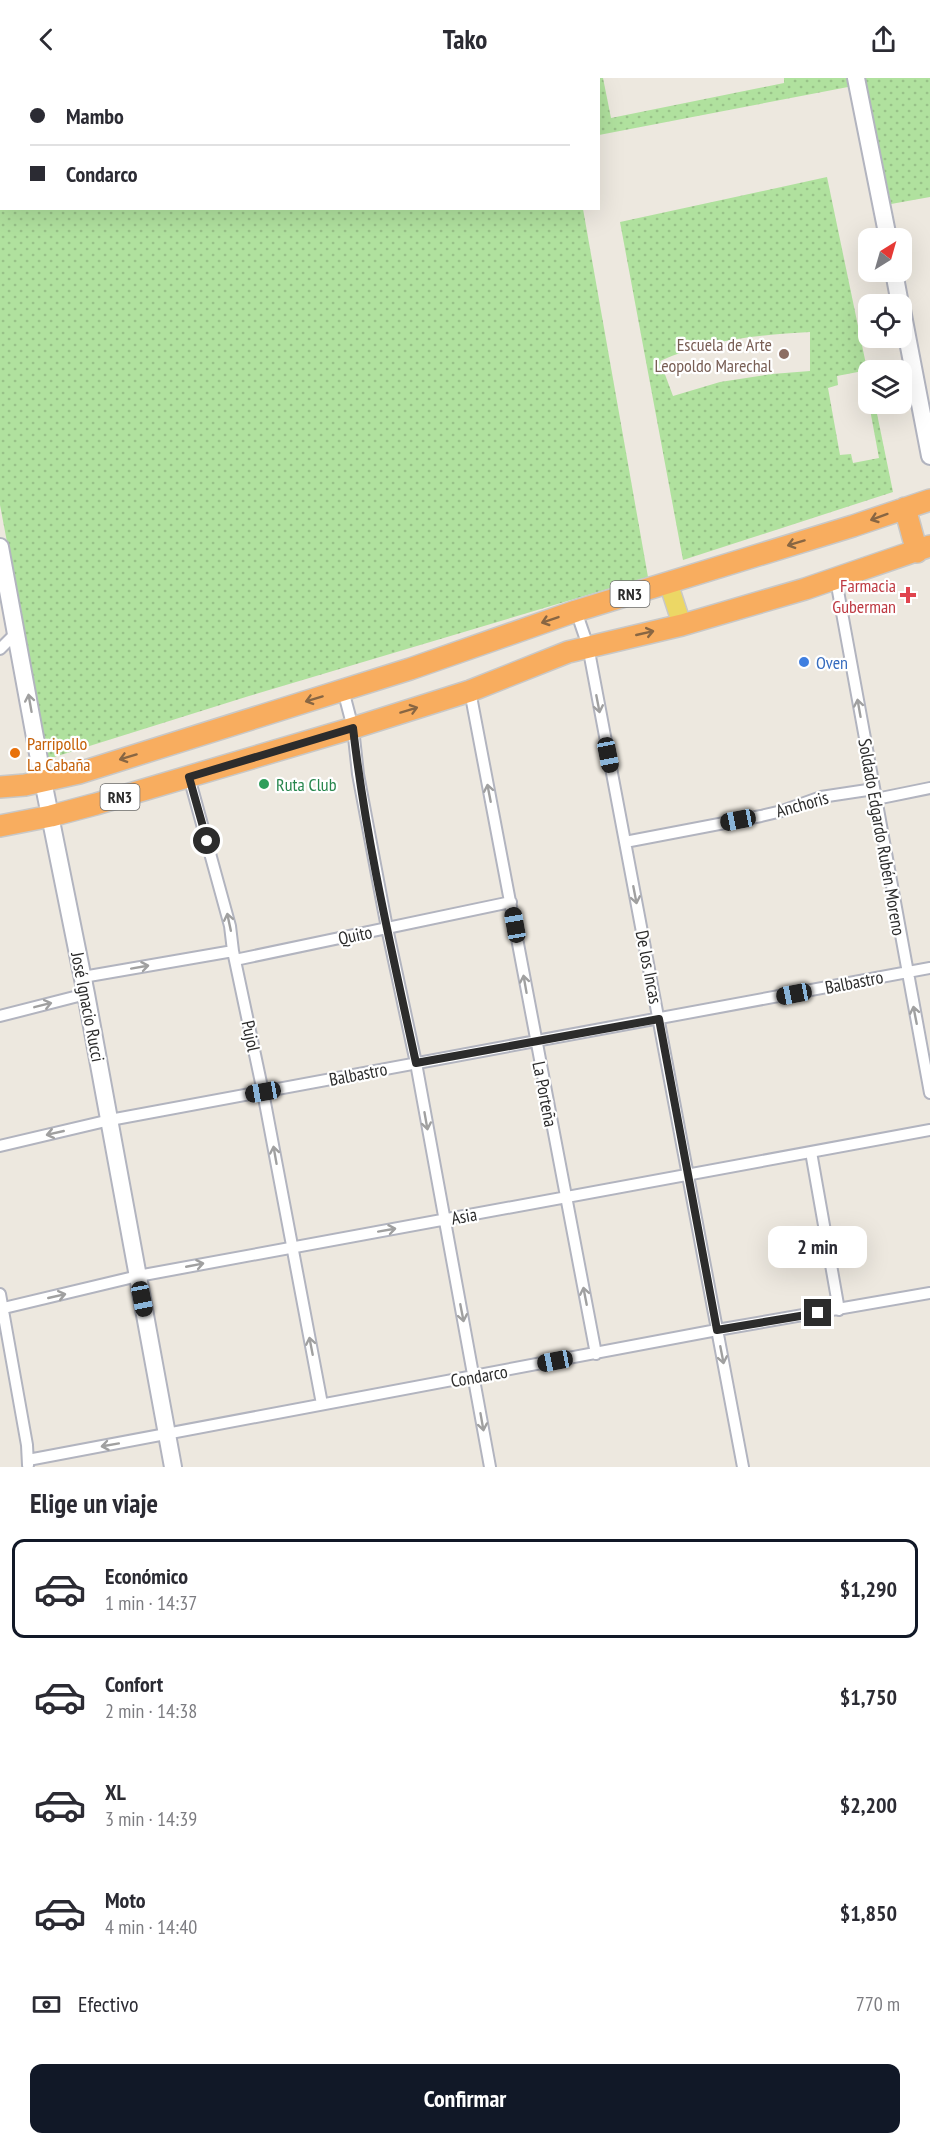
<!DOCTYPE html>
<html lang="es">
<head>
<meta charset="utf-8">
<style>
	:root { --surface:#fff; --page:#f2f2f3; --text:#2b2b33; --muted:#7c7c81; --line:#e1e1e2; --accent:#111827 }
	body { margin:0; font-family:"PT Sans Narrow",sans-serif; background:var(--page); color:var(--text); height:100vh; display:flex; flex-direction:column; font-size:22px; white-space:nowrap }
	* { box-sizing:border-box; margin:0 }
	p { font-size:20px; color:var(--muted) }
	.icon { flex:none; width:33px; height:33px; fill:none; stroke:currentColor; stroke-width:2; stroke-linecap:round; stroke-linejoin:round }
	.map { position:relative; height:1389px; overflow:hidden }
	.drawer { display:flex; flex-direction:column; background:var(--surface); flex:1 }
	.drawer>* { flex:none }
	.guide { position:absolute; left:0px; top:0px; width:600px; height:132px; box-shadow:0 6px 24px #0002; display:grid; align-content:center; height:132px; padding:0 30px; background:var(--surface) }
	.needle { width:39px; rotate:37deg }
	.buttons { position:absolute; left:858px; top:150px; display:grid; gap:12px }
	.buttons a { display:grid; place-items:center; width:54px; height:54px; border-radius:12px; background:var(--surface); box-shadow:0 6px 24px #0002; font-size:30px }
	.end { position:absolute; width:27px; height:27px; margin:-14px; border:8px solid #2c2c2c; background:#fff; box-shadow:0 0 0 3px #fff }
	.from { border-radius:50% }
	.bubble { position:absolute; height:42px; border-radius:12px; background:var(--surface); box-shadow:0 6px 24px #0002; font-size:20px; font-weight:800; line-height:42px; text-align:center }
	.car { position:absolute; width:18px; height:36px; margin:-18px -9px; border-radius:8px; box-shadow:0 0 4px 2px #0007; background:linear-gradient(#222 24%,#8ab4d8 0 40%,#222 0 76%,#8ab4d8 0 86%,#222 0) }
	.guide b { display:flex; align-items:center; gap:21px; height:57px; font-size:22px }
	.guide b+b { border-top:2px solid var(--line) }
	.guide i { width:15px; height:15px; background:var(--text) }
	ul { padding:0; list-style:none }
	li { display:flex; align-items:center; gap:18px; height:99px; margin:0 12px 9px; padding:0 18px; border:3px solid transparent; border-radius:12px }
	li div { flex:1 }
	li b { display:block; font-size:22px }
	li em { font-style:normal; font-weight:800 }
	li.current { border-color:var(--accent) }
	li>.icon { width:54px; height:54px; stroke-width:1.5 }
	h2 { padding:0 30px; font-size:27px; line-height:72px }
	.pay { display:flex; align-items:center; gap:15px; height:66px; padding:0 30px; font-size:22px }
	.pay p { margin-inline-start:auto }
	.action { display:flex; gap:12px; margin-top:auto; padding:12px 30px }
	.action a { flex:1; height:69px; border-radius:12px; background:var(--accent); color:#fff; font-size:24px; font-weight:800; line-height:69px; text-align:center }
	header { display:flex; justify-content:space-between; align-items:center; height:78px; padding:0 30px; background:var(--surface); font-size:27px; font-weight:800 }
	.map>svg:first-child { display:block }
</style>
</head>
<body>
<header><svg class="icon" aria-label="back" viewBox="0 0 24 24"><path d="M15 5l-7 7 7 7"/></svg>Tako<svg class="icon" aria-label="share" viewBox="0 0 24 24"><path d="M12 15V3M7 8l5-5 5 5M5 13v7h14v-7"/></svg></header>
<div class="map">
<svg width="930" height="1389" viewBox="0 0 930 1389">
	<defs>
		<pattern id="grass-dots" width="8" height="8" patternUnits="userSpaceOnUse" patternTransform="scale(1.5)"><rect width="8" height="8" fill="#b0e19e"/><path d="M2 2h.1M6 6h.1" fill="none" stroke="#98c188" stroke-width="1.8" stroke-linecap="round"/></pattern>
	</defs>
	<rect width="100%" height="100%" fill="#ede8df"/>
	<path fill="url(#grass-dots)" fill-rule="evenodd" d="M0,0H603L611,40L784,5V0H847L848,9L599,57L598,2H2V130L583,131L648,499L249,618L48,681L0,427Z
		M865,0H930V119L891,126Z
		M827,99L868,296V321L863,293L837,298L838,307L828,310L840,377L851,376L853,385L879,380L869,326H875L893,414L683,482L620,144ZM810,254V293L772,296L720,304L673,318L660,283C707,262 759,257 810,254Z"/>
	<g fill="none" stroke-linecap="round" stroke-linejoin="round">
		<g stroke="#b2b4bf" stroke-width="14">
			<path id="street" d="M836,502L930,1015
				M576,533L588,568L743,1389
				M0,571L17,554
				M343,612L353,650L358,696L387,850L416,985L490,1389
				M470,613L596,1276
				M189,699L230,848L233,873L263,1014L322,1326
				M876,721L930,710
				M625,764L761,738L782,733L821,719L874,711
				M235,882L511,824
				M83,899L233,873
				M0,938L86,916
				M0,1068L110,1042L930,890
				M811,1074L839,1232
				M0,1216L27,1367L28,1387
				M0,1231L138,1198L930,1052
				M28,1382L717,1252L930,1215"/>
		</g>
		<g stroke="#b2b4bf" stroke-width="20">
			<path id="secondary" d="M856,0L888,160
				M894,194L900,226
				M902,232L930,378
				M0,469L43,703L86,916L173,1389"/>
		</g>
		<g stroke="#c8c8c8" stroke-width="21">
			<path id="primary" d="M668,504L682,547"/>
		</g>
		<g stroke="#c8c8c8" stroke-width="24">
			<path id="highway" d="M905,430L917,474
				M0,709L25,707L79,695L410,591L576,533L853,448L930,422
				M0,748L51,738L96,726L353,650L470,613L568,574L682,547L805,511L930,468"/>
		</g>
		<use href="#street" stroke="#fff" stroke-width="10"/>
		<use href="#secondary" stroke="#fff" stroke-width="16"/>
		<use href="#primary" stroke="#ecd765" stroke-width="18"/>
		<use href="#highway" stroke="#f8ad5f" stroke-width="21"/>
	</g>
	<defs><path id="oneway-shaft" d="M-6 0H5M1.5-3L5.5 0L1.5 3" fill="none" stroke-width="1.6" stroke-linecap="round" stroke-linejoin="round" transform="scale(1.5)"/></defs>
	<g stroke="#886643">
		<use href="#oneway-shaft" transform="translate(879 439) rotate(160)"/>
		<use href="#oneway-shaft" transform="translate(796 465) rotate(163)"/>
		<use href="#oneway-shaft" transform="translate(550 542) rotate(161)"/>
		<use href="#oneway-shaft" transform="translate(645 555) rotate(-13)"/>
		<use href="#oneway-shaft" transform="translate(314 621) rotate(163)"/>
		<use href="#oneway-shaft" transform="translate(409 632) rotate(-17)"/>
		<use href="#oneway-shaft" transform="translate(128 679) rotate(163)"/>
	</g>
	<g stroke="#a0a0a0">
		<use href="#oneway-shaft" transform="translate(30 625) rotate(-100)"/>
		<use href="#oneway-shaft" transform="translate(598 626) rotate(79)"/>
		<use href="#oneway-shaft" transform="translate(859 630) rotate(-100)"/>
		<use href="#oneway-shaft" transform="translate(489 715) rotate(-101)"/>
		<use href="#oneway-shaft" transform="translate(635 817) rotate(79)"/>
		<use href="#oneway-shaft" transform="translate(229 844) rotate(-102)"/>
		<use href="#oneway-shaft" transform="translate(140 889) rotate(-10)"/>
		<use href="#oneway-shaft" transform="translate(525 906) rotate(-100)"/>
		<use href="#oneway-shaft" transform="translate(43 927) rotate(-14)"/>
		<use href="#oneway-shaft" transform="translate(915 937) rotate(-101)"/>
		<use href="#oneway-shaft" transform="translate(426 1043) rotate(80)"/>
		<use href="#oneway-shaft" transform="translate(55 1055) rotate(167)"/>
		<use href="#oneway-shaft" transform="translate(275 1077) rotate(-100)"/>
		<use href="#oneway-shaft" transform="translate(387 1152) rotate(-10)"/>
		<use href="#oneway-shaft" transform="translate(195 1187) rotate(-11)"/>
		<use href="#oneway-shaft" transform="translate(57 1218) rotate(-13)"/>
		<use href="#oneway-shaft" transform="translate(585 1218) rotate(-101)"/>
		<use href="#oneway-shaft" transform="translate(462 1235) rotate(79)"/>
		<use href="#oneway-shaft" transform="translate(311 1268) rotate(-101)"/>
		<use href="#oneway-shaft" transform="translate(722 1277) rotate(79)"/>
		<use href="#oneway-shaft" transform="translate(482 1344) rotate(80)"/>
		<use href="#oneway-shaft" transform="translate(110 1367) rotate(170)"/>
	</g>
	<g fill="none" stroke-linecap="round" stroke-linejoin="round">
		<path stroke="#2c2c2c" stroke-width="8" d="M207,763L189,699L353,650C366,763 392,874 416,985L659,941L717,1252L818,1235"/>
	</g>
	<circle fill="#8d6e63" stroke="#fff" stroke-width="2" cx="784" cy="276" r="6"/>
	<path fill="#e0444e" stroke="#fff" stroke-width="2" d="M905 508h6v6h6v6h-6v6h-6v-6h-6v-6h6z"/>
	<circle fill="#3f7fe0" stroke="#fff" stroke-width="2" cx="804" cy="584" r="6"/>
	<circle fill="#e8710a" stroke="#fff" stroke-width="2" cx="15" cy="675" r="6"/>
	<circle fill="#2e9e5b" stroke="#fff" stroke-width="2" cx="264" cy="706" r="6"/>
	<g text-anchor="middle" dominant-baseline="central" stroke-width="4.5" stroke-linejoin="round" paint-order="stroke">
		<g fill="#fff" stroke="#6b6b6b" stroke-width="1.5">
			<rect x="610.5" y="503" width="39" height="26" rx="4.5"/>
			<rect x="100.5" y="706" width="39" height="26" rx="4.5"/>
		</g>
		<g font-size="16" font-weight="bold" fill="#2c2c2c">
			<text x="630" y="516">RN3</text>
			<text x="120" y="719">RN3</text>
		</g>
		<g font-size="18" fill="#785e54" stroke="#fff" text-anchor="end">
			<text x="772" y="266">Escuela de Arte<tspan x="772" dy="21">Leopoldo Marechal</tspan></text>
		</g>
		<g font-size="18" fill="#be3a42" stroke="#fff" text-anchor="end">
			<text x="896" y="507">Farmacia<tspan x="896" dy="21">Guberman</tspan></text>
		</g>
		<g font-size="18" fill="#366cbe" stroke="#fff" text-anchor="start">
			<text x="816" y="584">Oven</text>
		</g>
		<g font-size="18" fill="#c56008" stroke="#fff" text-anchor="start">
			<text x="27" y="665">Parripollo<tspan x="27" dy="21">La Cabaña</tspan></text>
		</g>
		<g font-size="18" fill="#27864d" stroke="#fff" text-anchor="start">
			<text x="276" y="706">Ruta Club</text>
		</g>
		<g font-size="18" fill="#2c2c2c" stroke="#fff">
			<text transform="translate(802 726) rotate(-16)">Anchoris</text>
			<text transform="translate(882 759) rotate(80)">Soldado Edgardo Rubén Moreno</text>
			<text transform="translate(355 857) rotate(-12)">Quito</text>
			<text transform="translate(649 889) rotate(79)">De los Incas</text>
			<text transform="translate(854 904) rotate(-11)">Balbastro</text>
			<text transform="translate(88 929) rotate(79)">José Ignacio Rucci</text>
			<text transform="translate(251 958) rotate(78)">Pujol</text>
			<text transform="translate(358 996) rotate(-11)">Balbastro</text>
			<text transform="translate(545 1016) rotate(79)">La Porteña</text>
			<text transform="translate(464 1138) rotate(-10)">Asia</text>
			<text transform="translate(479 1298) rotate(-10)">Condarco</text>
		</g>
	</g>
</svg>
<div class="buttons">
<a><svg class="needle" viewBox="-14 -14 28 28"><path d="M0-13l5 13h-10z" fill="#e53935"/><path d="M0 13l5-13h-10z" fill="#7c7c81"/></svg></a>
<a><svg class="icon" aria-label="locate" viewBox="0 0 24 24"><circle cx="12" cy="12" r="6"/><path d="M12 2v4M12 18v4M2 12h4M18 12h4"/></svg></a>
<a><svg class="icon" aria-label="layers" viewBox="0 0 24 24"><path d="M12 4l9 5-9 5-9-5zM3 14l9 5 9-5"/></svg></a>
</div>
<i class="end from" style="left:207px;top:763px"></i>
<i class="end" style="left:818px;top:1235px"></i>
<div class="bubble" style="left:768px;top:1148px;width:99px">2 min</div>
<i class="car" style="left:608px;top:677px;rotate:169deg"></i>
<i class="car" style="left:738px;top:742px;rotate:259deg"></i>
<i class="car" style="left:515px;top:847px;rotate:350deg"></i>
<i class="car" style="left:794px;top:916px;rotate:259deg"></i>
<i class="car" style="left:263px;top:1014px;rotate:260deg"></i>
<i class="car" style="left:142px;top:1221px;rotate:169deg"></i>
<i class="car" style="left:555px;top:1283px;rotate:259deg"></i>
<div class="guide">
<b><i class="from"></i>Mambo</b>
<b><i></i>Condarco</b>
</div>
</div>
<section class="drawer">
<h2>Elige un viaje</h2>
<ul>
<li class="current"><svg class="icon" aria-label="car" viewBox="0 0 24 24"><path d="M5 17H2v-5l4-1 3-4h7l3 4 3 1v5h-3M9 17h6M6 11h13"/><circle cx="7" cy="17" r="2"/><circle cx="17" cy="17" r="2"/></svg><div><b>Económico</b><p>1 min · 14:37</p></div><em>$1,290</em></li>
<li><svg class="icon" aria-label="car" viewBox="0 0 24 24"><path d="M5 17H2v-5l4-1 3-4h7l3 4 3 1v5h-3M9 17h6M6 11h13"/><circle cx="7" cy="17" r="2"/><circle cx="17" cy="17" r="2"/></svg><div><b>Confort</b><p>2 min · 14:38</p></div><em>$1,750</em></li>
<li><svg class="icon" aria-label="car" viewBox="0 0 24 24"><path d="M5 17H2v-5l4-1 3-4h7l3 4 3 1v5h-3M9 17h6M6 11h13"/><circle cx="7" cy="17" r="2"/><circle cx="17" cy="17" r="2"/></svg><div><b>XL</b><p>3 min · 14:39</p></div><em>$2,200</em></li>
<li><svg class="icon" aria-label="car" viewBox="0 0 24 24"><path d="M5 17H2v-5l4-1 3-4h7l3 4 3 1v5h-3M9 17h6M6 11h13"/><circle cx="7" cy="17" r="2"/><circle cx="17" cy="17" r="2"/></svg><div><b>Moto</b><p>4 min · 14:40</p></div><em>$1,850</em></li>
</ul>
<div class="pay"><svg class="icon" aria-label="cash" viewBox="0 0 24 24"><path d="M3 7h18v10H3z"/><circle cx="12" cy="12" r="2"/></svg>Efectivo<p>770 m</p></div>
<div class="action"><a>Confirmar</a></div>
</section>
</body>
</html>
